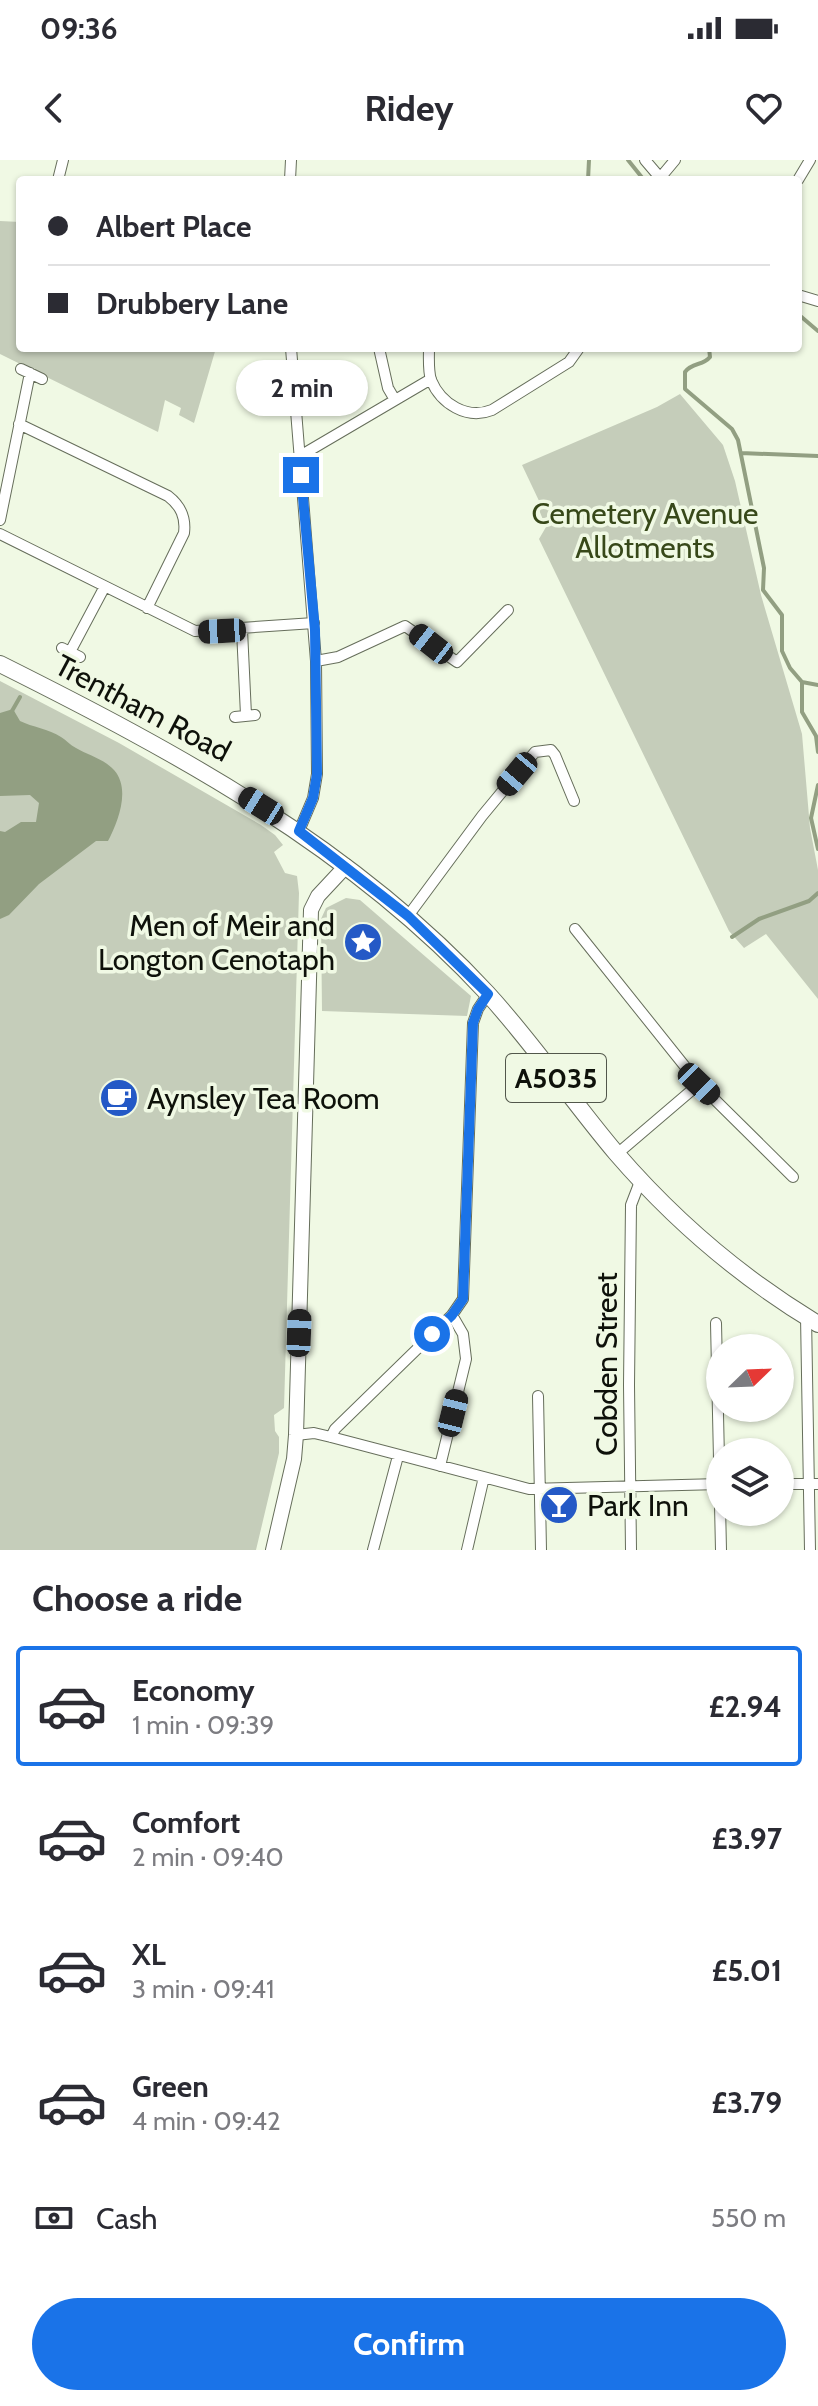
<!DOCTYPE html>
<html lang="en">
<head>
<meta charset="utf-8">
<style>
	:root { --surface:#fff; --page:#f2f2f3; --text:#2b2b33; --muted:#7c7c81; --line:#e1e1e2; --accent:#1a73e8 }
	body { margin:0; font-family:Cabin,sans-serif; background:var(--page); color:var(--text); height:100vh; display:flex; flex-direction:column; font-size:30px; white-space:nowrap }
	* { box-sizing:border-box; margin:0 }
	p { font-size:26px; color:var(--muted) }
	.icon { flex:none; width:44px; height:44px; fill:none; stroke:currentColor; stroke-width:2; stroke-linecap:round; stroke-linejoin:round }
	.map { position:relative; height:1390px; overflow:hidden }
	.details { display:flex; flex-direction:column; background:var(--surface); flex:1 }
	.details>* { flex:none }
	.hud { position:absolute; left:16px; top:16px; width:786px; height:176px; border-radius:8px; box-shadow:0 2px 6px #0004; display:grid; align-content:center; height:176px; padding:0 32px; background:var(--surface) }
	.needle { width:52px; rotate:67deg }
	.buttons { position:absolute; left:706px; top:1174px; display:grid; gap:16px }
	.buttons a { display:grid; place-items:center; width:88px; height:88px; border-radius:50%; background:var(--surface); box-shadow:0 2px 6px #0004; font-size:40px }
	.end { position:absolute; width:36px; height:36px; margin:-18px; border:10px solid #1a73e8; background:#fff; box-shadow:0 0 0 4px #fff }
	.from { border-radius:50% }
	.bubble { position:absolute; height:56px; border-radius:28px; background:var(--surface); box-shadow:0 2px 6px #0004; font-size:26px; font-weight:700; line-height:56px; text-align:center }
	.car { position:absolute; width:24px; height:48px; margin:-24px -12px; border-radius:10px; box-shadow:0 0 6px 2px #0007; background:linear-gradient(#222 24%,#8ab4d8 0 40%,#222 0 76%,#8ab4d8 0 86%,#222 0) }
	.hud b { display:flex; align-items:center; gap:28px; height:76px; font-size:30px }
	.hud b+b { border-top:2px solid var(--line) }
	.hud i { width:20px; height:20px; background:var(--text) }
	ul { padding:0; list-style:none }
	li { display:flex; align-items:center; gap:24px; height:120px; margin:0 16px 12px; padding:0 16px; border:4px solid transparent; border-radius:8px }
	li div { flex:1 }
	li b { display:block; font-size:30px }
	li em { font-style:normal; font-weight:700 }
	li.current { border-color:var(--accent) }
	li>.icon { width:72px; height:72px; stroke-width:1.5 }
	h2 { padding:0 32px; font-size:36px; line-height:96px }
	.pay { display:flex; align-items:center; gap:20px; height:88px; padding:0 32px; font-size:30px }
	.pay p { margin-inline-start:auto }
	.button { display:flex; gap:16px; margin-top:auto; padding:16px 32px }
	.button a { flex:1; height:92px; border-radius:48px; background:var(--accent); color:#fff; font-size:32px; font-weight:700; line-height:92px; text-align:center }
	.status { display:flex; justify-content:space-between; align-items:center; height:56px; padding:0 40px; background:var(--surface); direction:ltr }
	.status svg { height:22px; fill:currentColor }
	header { display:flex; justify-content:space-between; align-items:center; height:104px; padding:0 32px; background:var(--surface); font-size:36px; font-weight:700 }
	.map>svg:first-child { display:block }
</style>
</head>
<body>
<div class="status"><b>09:36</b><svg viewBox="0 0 49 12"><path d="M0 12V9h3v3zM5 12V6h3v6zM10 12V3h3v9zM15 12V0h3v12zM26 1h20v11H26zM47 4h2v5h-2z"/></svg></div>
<header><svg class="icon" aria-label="back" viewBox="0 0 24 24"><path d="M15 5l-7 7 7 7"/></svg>Ridey<svg class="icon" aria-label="heart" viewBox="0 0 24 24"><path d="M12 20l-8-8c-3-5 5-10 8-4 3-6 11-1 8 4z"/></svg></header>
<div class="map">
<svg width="818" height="1390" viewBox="0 0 818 1390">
	<rect width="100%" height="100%" fill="#f0f9e4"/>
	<path fill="#c5cdba" d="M0,61L20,62V188H216L194,263L179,255L181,248L165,240L158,272L0,194Z
		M680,234L723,285L735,321L761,435L802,574L810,668L818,710V839L766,774L744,788L729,771L539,379L546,367L537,345L540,343L522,305L657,247Z
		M0,521L119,583L261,665L275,675L283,685L274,692L285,713L297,716L299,733L284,1248L274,1255L275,1271L279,1277V1293L256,1390H0Z
		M346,738L360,740L471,836L467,856L322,851L321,759L326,748Z"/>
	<path fill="#929f82" d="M13,549L20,561C32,567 49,569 61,577C66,580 70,585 76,588C88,595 104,599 114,610C131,629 118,662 108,681H96L39,724L9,755L0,759V671L5,672L21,662H36L39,643L30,635L0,636V553Z"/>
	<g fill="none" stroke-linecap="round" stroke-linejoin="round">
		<path stroke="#929f82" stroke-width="4" d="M628,0L644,20
			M588,20L589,0
			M798,154L818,171
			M709,188L710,197C703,206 692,202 685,212V229L732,269L738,280L764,408L763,430L782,455V491L790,508L802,522V552L816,576L818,592
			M741,293L818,296
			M802,522L818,525
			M12,551L20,537
			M818,625L811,658L818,689
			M732,777L759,759L809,741L818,733"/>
		<g stroke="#666e5b" stroke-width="12">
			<path id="street" d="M645,0L662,20
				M660,18L675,0
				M58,20L63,0
				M290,20L291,0
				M798,20L810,0
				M798,135L818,141
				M291,188L316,501L317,614L313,638L299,671
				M379,188L388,228L395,240
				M429,188C429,198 428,210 431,220C441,244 467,260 492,250L569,202L579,188
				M21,209L42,219
				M19,264L168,336C181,346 186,357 184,373L147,448
				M300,296L431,219
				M0,360L30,213
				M0,374L195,471L314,463
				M242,470L246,555
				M62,488L80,497
				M70,492L104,428
				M316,501L338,497L405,466L457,502L508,450
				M235,557L255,555
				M408,756L482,656L535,592L551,590L555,595L574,641
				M575,769L699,924L793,1017
				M617,994L699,924
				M806,1156L810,1390
				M716,1163L721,1390
				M538,1236L541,1390
				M296,1275L314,1273L331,1277L529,1329L720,1324
				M331,1277L335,1269L452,1155L463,1139L473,863L478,849L488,834
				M440,1306L466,1199L463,1174L452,1155
				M780,1324H818
				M373,1390L398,1296
				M467,1390L484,1317
				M631,1390L629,1225L631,1045L641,1019"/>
		</g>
		<g stroke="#666e5b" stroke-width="16">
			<path id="secondary" d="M273,1390L294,1299L296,1275L311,750L318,736L346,706"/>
		</g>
		<g stroke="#666e5b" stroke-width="18">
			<path id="primary" d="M0,504C176,592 351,686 487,833C533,883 572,941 616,993C673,1059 743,1119 818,1164"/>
		</g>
		<use href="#street" stroke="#fff" stroke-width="10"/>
		<use href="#secondary" stroke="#fff" stroke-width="14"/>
		<use href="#primary" stroke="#fff" stroke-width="16"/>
	</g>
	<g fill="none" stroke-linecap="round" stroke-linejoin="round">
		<path stroke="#1a73e8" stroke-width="10" d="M301,315L315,470L317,614L313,638L299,671L408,756L488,834L478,849L473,863L463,1139L452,1155L432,1174"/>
	</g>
	<defs>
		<g id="sight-disc" transform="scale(2)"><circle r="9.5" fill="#2459c6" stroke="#f0f9e4"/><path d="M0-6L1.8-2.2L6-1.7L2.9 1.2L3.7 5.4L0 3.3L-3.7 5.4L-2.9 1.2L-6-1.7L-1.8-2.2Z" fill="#fff"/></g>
		<g id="cafe-disc" transform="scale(2)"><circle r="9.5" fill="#2459c6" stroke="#f0f9e4"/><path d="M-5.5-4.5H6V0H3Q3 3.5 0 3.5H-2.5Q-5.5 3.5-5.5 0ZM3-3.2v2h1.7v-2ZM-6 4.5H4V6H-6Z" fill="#fff"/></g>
		<g id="bar-disc" transform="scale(2)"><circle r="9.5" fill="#2459c6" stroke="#f0f9e4"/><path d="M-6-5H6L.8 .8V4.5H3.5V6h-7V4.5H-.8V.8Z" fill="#fff"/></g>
	</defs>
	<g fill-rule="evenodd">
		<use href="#sight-disc" x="363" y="782"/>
		<use href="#cafe-disc" x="119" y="938"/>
		<use href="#bar-disc" x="559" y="1345"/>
	</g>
	<g text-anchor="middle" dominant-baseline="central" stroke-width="7" stroke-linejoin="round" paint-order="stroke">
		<rect fill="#f0f9e4" stroke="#52574b" stroke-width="2" x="506" y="894" width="100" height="48" rx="6"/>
		<g font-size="28" font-weight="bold" fill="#0e110a">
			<text x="556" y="918">A5035</text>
		</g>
		<g font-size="30" fill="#374819" stroke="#f0f9e4">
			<text x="645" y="353">Cemetery Avenue<tspan x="645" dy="34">Allotments</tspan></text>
		</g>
		<g font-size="30" fill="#0e110a" stroke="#f0f9e4">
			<text transform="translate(143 548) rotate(28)">Trentham Road</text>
			<text transform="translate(606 1204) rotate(-90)">Cobden Street</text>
		</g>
		<g font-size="30" fill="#0e110a" stroke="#f0f9e4" text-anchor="start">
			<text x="335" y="765" text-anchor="end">Men of Meir and<tspan x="335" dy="34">Longton Cenotaph</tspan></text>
			<text x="147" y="938">Aynsley Tea Room</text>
			<text x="587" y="1345">Park Inn</text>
		</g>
	</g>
</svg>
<div class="buttons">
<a><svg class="needle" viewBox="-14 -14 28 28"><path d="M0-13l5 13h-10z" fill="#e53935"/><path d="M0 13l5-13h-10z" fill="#7c7c81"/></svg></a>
<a><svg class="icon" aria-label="layers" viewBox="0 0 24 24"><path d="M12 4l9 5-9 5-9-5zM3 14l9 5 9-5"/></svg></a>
</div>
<i class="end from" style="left:432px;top:1174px"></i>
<i class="end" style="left:301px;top:315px"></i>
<div class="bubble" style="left:236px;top:200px;width:132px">2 min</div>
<i class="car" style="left:222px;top:471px;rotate:267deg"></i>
<i class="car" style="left:431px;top:484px;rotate:308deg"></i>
<i class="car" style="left:517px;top:614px;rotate:220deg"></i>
<i class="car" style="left:261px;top:646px;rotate:302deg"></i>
<i class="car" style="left:699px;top:924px;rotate:134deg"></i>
<i class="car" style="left:299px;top:1173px;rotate:2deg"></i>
<i class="car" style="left:453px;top:1253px;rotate:14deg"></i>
<div class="hud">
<b><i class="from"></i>Albert Place</b>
<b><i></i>Drubbery Lane</b>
</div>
</div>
<section class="details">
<h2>Choose a ride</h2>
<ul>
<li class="current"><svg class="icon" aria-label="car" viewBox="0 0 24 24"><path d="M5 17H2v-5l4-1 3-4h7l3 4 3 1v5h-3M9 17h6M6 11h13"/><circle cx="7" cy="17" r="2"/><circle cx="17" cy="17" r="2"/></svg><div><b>Economy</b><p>1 min · 09:39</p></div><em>£2.94</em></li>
<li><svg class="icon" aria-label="car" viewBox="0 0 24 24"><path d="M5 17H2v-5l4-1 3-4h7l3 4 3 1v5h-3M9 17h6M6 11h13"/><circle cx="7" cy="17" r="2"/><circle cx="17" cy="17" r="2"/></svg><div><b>Comfort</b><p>2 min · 09:40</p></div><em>£3.97</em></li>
<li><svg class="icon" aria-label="car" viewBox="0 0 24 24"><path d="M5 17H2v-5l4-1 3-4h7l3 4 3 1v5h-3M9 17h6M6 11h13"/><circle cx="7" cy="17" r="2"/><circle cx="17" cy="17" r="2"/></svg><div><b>XL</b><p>3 min · 09:41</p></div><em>£5.01</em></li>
<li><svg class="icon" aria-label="car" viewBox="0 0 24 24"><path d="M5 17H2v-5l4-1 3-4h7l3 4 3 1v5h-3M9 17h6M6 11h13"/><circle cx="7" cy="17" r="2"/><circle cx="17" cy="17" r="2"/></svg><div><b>Green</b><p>4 min · 09:42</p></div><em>£3.79</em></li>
</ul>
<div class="pay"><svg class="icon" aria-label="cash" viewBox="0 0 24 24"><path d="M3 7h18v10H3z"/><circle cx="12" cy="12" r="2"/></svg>Cash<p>550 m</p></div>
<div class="button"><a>Confirm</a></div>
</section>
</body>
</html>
